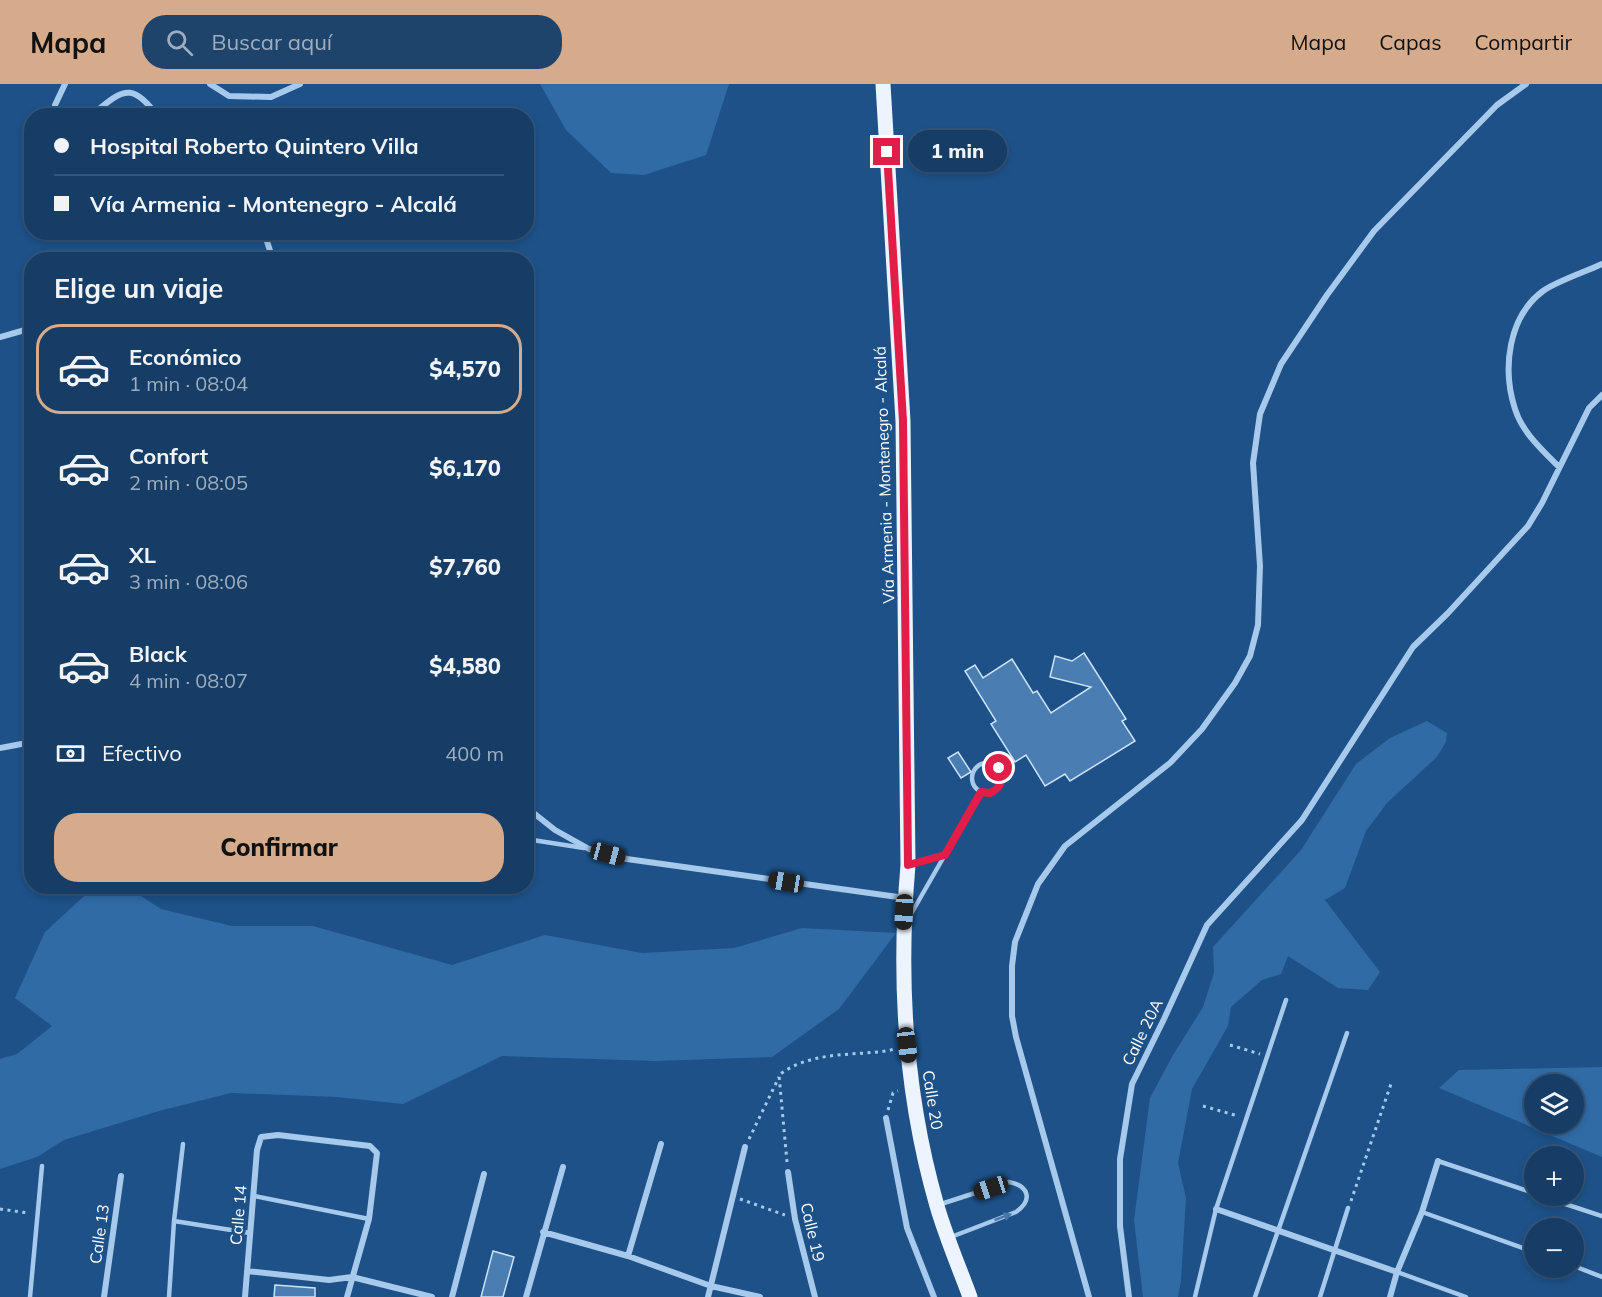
<!DOCTYPE html>
<html lang="es">
<head>
<meta charset="utf-8">
<style>
	:root { --surface:#163d66; --page:#1f446c; --text:#f1f3f6; --muted:#9eaebf; --line:#35567a; --accent:#d6ab8b }
	body { margin:0; font-family:Mulish,sans-serif; background:var(--page); color:var(--text); height:100vh; display:flex; flex-direction:column; font-size:22px; white-space:nowrap }
	* { box-sizing:border-box; margin:0 }
	p { font-size:20px; color:var(--muted) }
	.icon { flex:none; width:33px; height:33px; fill:none; stroke:currentColor; stroke-width:2; stroke-linecap:round; stroke-linejoin:round }
	.map { position:relative; flex:1; overflow:hidden }
	.drawer { position:absolute; left:24px; top:168px; width:510px; height:642px; display:flex; flex-direction:column; background:var(--surface); border-radius:24px; box-shadow:0 3px 9px #0003,0 0 0 2px var(--line) }
	.drawer>* { flex:none }
	.top-card { position:absolute; left:24px; top:24px; width:510px; height:132px; border-radius:24px; box-shadow:0 3px 9px #0003,0 0 0 2px var(--line); display:grid; align-content:center; height:132px; padding:0 30px; background:var(--surface) }
	.fabs { position:absolute; left:1524px; top:990px; display:grid; gap:12px }
	.fabs a { display:grid; place-items:center; width:60px; height:60px; border-radius:50%; background:var(--surface); box-shadow:0 3px 9px #0003,0 0 0 2px var(--line); font-size:30px }
	.end { position:absolute; width:27px; height:27px; margin:-14px; border:8px solid #e11d48; background:#fff; box-shadow:0 0 0 3px #fff }
	.from { border-radius:50% }
	.bubble { position:absolute; height:42px; border-radius:21px; background:var(--surface); box-shadow:0 3px 9px #0003,0 0 0 2px var(--line); font-size:20px; font-weight:800; line-height:42px; text-align:center }
	.car { position:absolute; width:18px; height:36px; margin:-18px -9px; border-radius:8px; box-shadow:0 0 4px 2px #0007; background:linear-gradient(#222 24%,#8ab4d8 0 40%,#222 0 76%,#8ab4d8 0 86%,#222 0) }
	.top-card b { display:flex; align-items:center; gap:21px; height:57px; font-size:22px }
	.top-card b+b { border-top:2px solid var(--line) }
	.top-card i { width:15px; height:15px; background:var(--text) }
	ul { padding:0; list-style:none }
	li { display:flex; align-items:center; gap:18px; height:90px; margin:0 12px 9px; padding:0 18px; border:3px solid transparent; border-radius:24px }
	li div { flex:1 }
	li b { display:block; font-size:22px }
	li em { font-style:normal; font-weight:800 }
	li.on { border-color:var(--accent) }
	li>.icon { width:54px; height:54px; stroke-width:1.5 }
	h2 { padding:0 30px; font-size:27px; line-height:72px }
	.pay { display:flex; align-items:center; gap:15px; height:66px; padding:0 30px; font-size:22px }
	.pay p { margin-inline-start:auto }
	.action { display:flex; gap:12px; margin-top:auto; padding:12px 30px }
	.action a { flex:1; height:69px; border-radius:24px; background:var(--accent); color:#111; font-size:24px; font-weight:800; line-height:69px; text-align:center }
	header { display:flex; align-items:center; gap:36px; box-sizing:border-box; height:84px; padding:0 30px; background:var(--accent); color:#111 }
	header strong { font-size:28px }
	nav { display:flex; gap:33px; margin-inline-start:auto; font-size:21px }
	.search { width:420px; height:54px; background:var(--page); display:flex; align-items:center; gap:15px; box-sizing:border-box; padding:0 21px; border-radius:24px; color:var(--muted); font-size:22px }
	.map>svg:first-child { display:block }
</style>
</head>
<body>
<header>
<strong>Mapa</strong>
<div class="search"><svg class="icon" aria-label="search" viewBox="0 0 24 24"><circle cx="10" cy="10" r="6"/><path d="M15 15l6 6"/></svg>Buscar aquí</div>
<nav><a>Mapa</a><a>Capas</a><a>Compartir</a></nav>
</header>
<div class="map">
<svg width="1602" height="1213" viewBox="0 0 1602 1213">
	<rect width="100%" height="100%" fill="#1d5188"/>
	<path fill="#306ba6" fill-rule="evenodd" d="M540,0H729L706,71L644,91L611,89L566,46Z
		M1427,637L1447,649L1446,658L1437,673L1387,719L1366,747L1345,804L1325,816L1380,888L1368,906L1338,904L1288,872L1281,890L1262,896L1231,923L1228,942L1192,1005L1178,1079L1186,1114L1181,1197L1178,1213H1143L1134,1136L1150,1014L1173,971L1203,923L1214,889L1213,863L1301,766L1356,680L1390,654Z
		M95,802L127,803L161,825L232,842H313L452,881L545,851L642,869L734,864L802,844L896,849L839,925L772,973L656,977L502,972L403,1020L337,1013L231,1009L159,1027L64,1056L37,1073L0,1085V975L17,970L52,942L15,914L45,848Z
		M1602,983V1073L1439,1004L1459,986ZM1534,1000H1574V1040H1534Z"/>
	<path fill="#4a7db2" stroke="#cbe2f8" stroke-width="1.5" d="M1084,569L1126,635L1122,637L1135,657L1070,697L1065,690L1045,702L1026,671L1015,678L991,640L996,637L965,587L975,581L983,594L1012,575L1033,609L1037,607L1051,629L1091,603L1050,593L1055,572L1072,577Z
		M958,668L971,688L961,694L948,674Z
		M493,1167L514,1173L503,1213H481Z
		M275,1201L315,1204V1213H274Z"/>
	<g fill="none" stroke-linecap="round" stroke-linejoin="round">
		<path stroke="#a6c9ec" stroke-width="3" stroke-dasharray="3 4.5" stroke-linecap="butt" d="M1230,961L1260,970
			M1203,1022L1238,1032
			M888,1026L893,1009L898,1007
			M749,1055L779,993
			M787,1078L779,991C804,972 835,971 865,969C875,968 885,968 894,965
			M740,1115L785,1131
			M1351,1117L1392,997
			M0,1125L28,1129"/>
		<path stroke="#a6c9ec" stroke-width="4.5" d="M972 694a15 15 0 1 1 30 0a15 15 0 1 1-30 0Z
			M526,755L584,764
			M910,781L945,771
			M911,830L981,708
			M1438,1077L1534,1109
			M254,1112L369,1135
			M1541,1112L1602,1132
			M938,1121L1009,1098C1029,1102 1033,1116 1016,1128L951,1153
			M1422,1128L1534,1168
			M174,1137L250,1149
			M1574,1182L1602,1193
			M1397,1188L1466,1213
			M30,1213L42,1082
			M169,1213L174,1137L183,1060
			M1195,1213L1216,1125L1286,916
			M1255,1213L1347,949
			M1320,1213L1348,1124"/>
		<path stroke="#a6c9ec" stroke-width="6" d="M210,0L229,12L271,13L300,0
			M55,32V21L65,0
			M97,32L98,26C127,1 134,3 158,32
			M264,148L273,176
			M0,253L32,244
			M1559,383C1542,366 1522,348 1515,325C1502,285 1508,233 1543,207C1557,197 1585,188 1602,180
			M32,434V436
			M0,664L32,658
			M526,723L555,746L589,765L627,775L905,814
			M886,1034L907,1144L934,1213
			M788,1088L795,1135L815,1213
			M1216,1125L1397,1188
			M543,1148L628,1172L711,1202L760,1213
			M628,1172L661,1060
			M247,1187L329,1196L352,1193L432,1213
			M104,1213L121,1092
			M245,1213L257,1066L261,1053L278,1051L370,1062L377,1069L369,1135L347,1213
			M452,1213L484,1090
			M526,1213L563,1083
			M708,1213L745,1063
			M1089,1213L1016,953L1012,932V882L1015,858L1038,800L1065,762L1170,679L1202,645L1235,599L1250,572L1258,541L1260,482L1253,379L1260,330L1281,280L1327,211L1374,147L1497,21L1526,0
			M1129,1213L1120,1142V1075L1132,1000L1164,935L1207,841L1302,736L1413,563L1448,529L1528,442L1542,419L1589,324L1602,311
			M1390,1213L1397,1188L1422,1128L1438,1077"/>
		<path stroke="#ebf4ff" stroke-width="15" d="M883,0L903,337L908,781C898,896 905,1011 937,1122C946,1153 959,1183 970,1213"/>
	</g>
	<defs><path id="oneway-solid" d="M-6-.8H1V-3.2L6.5 0L1 3.2V.8H-6Z" transform="scale(1.5)"/></defs>
	<use fill="#4675a6" href="#oneway-solid" transform="translate(1003 1133) rotate(-20)"/>
	<g fill="none" stroke-linecap="round" stroke-linejoin="round">
		<path stroke="#e11d48" stroke-width="8" d="M887,68L903,337L908,781L945,771L981,708L990,709C1001,704 1004,695 999,684"/>
	</g>
	<g text-anchor="middle" dominant-baseline="central" stroke-width="6" stroke-linejoin="round" paint-order="stroke">
		<g font-size="16" fill="#fff" stroke="#1d5188">
			<text transform="translate(884 391) rotate(-92)">Vía Armenia - Montenegro - Alcalá</text>
			<text transform="translate(1142 948) rotate(-64)">Calle 20A</text>
			<text transform="translate(933 1016) rotate(81)">Calle 20</text>
			<text transform="translate(238 1131) rotate(-85)">Calle 14</text>
			<text transform="translate(813 1148) rotate(77)">Calle 19</text>
			<text transform="translate(99 1150) rotate(-82)">Calle 13</text>
		</g>
	</g>
</svg>
<div class="fabs">
<a><svg class="icon" aria-label="layers" viewBox="0 0 24 24"><path d="M12 4l9 5-9 5-9-5zM3 14l9 5 9-5"/></svg></a>
<a>+</a>
<a>−</a>
</div>
<i class="end from" style="left:999px;top:684px"></i>
<i class="end" style="left:887px;top:68px"></i>
<div class="bubble" style="left:908px;top:46px;width:99px">1 min</div>
<i class="car" style="left:608px;top:770px;rotate:105deg"></i>
<i class="car" style="left:786px;top:798px;rotate:279deg"></i>
<i class="car" style="left:904px;top:828px;rotate:183deg"></i>
<i class="car" style="left:907px;top:961px;rotate:173deg"></i>
<i class="car" style="left:991px;top:1104px;rotate:252deg"></i>
<div class="top-card">
<b><i class="from"></i>Hospital Roberto Quintero Villa</b>
<b><i></i>Vía Armenia - Montenegro - Alcalá</b>
</div>
<section class="drawer">
<h2>Elige un viaje</h2>
<ul>
<li class="on"><svg class="icon" aria-label="car" viewBox="0 0 24 24"><path d="M5 17H2v-5l4-1 3-4h7l3 4 3 1v5h-3M9 17h6M6 11h13"/><circle cx="7" cy="17" r="2"/><circle cx="17" cy="17" r="2"/></svg><div><b>Económico</b><p>1 min · 08:04</p></div><em>$4,570</em></li>
<li><svg class="icon" aria-label="car" viewBox="0 0 24 24"><path d="M5 17H2v-5l4-1 3-4h7l3 4 3 1v5h-3M9 17h6M6 11h13"/><circle cx="7" cy="17" r="2"/><circle cx="17" cy="17" r="2"/></svg><div><b>Confort</b><p>2 min · 08:05</p></div><em>$6,170</em></li>
<li><svg class="icon" aria-label="car" viewBox="0 0 24 24"><path d="M5 17H2v-5l4-1 3-4h7l3 4 3 1v5h-3M9 17h6M6 11h13"/><circle cx="7" cy="17" r="2"/><circle cx="17" cy="17" r="2"/></svg><div><b>XL</b><p>3 min · 08:06</p></div><em>$7,760</em></li>
<li><svg class="icon" aria-label="car" viewBox="0 0 24 24"><path d="M5 17H2v-5l4-1 3-4h7l3 4 3 1v5h-3M9 17h6M6 11h13"/><circle cx="7" cy="17" r="2"/><circle cx="17" cy="17" r="2"/></svg><div><b>Black</b><p>4 min · 08:07</p></div><em>$4,580</em></li>
</ul>
<div class="pay"><svg class="icon" aria-label="cash" viewBox="0 0 24 24"><path d="M3 7h18v10H3z"/><circle cx="12" cy="12" r="2"/></svg>Efectivo<p>400 m</p></div>
<div class="action"><a>Confirmar</a></div>
</section>
</div>
</body>
</html>
